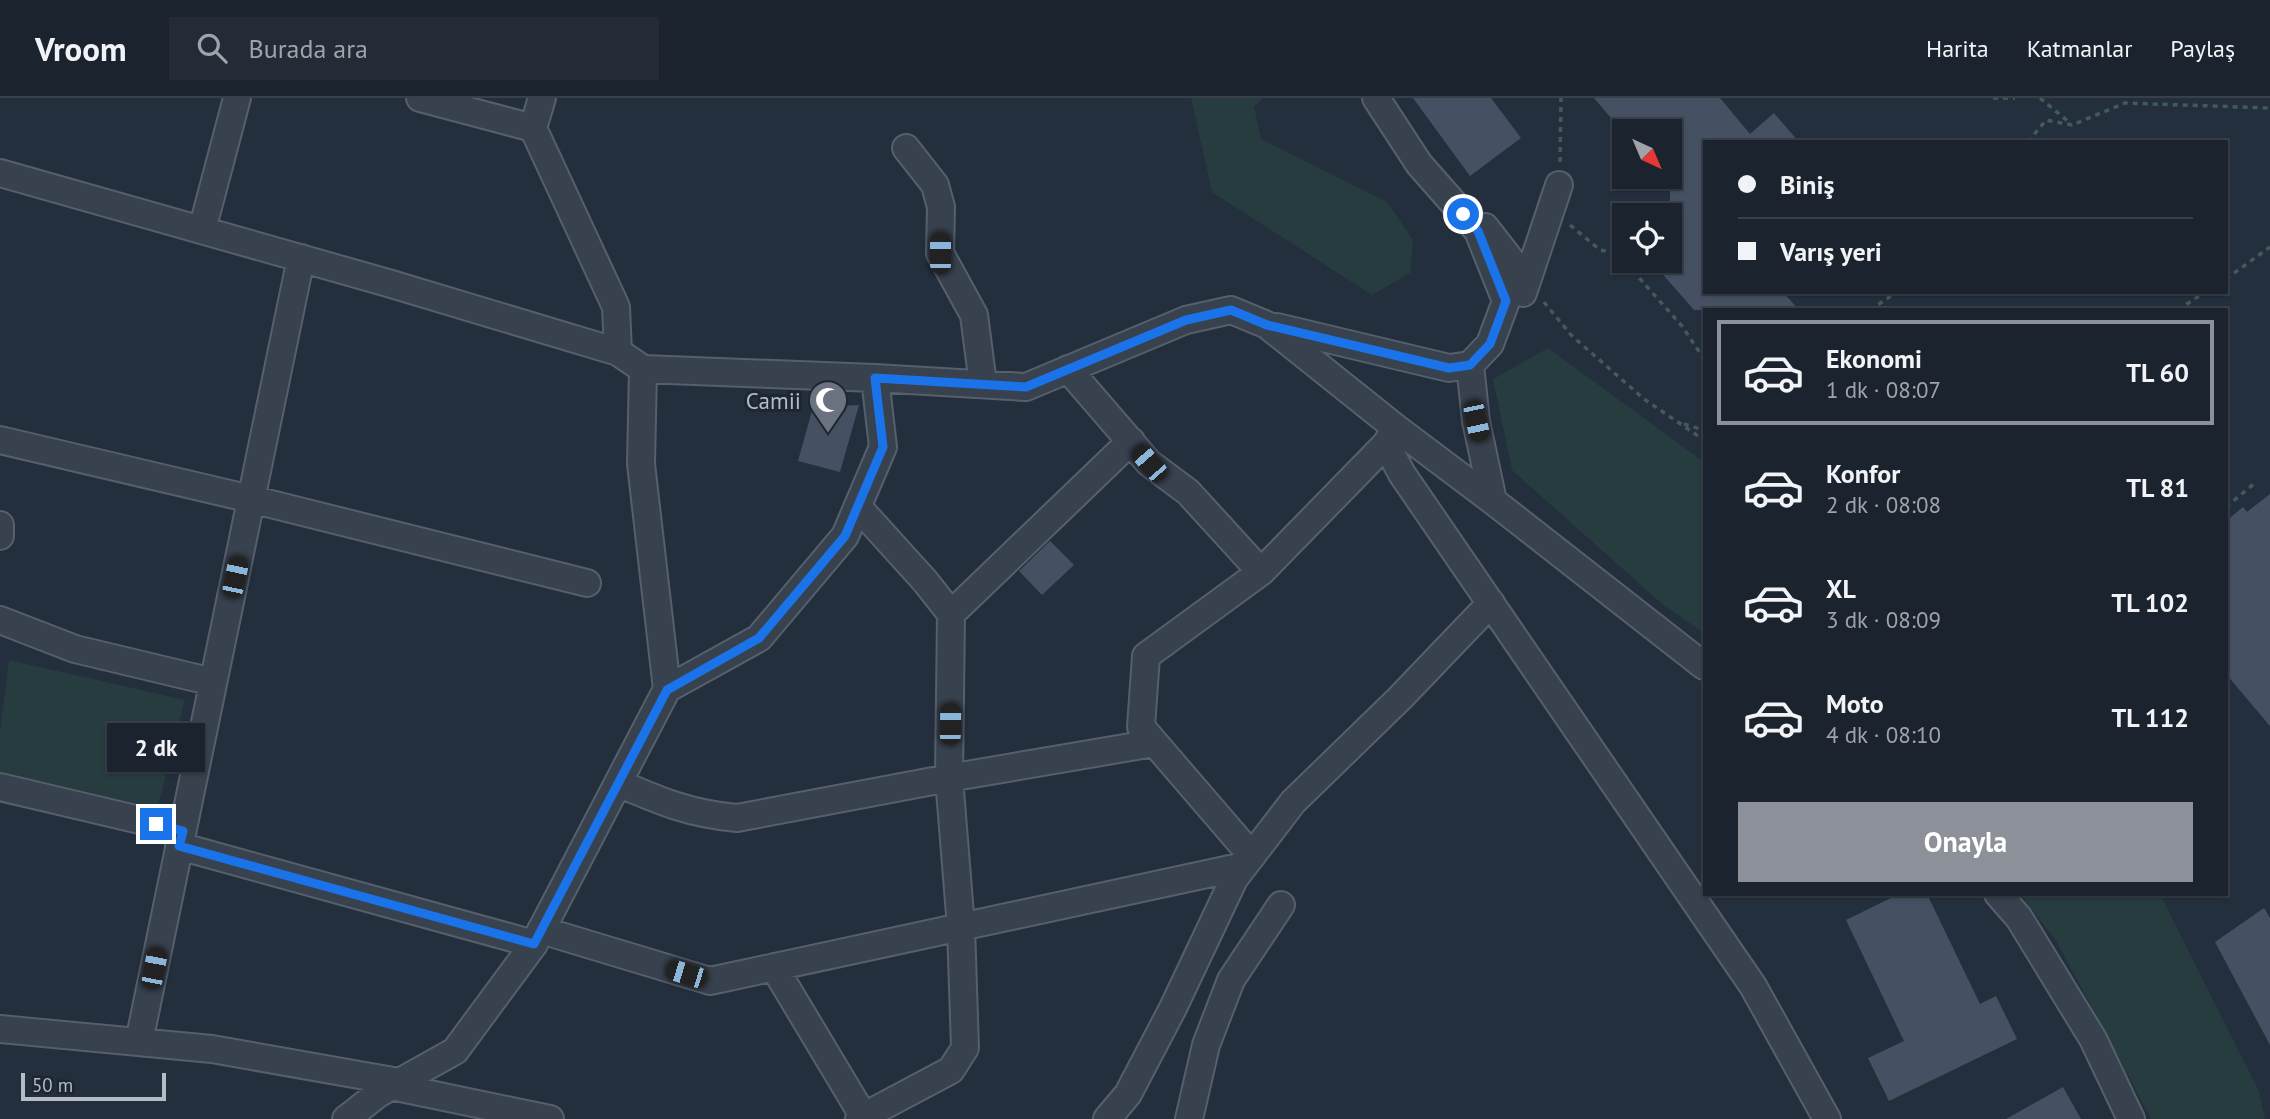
<!DOCTYPE html>
<html lang="tr">
<head>
<meta charset="utf-8">
<style>
	:root { --surface:#1b232e; --page:#242b36; --text:#f1f3f6; --muted:#a0a4aa; --line:#39404a; --accent:#8c9099 }
	body { margin:0; font-family:"PT Sans",sans-serif; background:var(--page); color:var(--text); height:100vh; display:flex; flex-direction:column; font-size:26px; white-space:nowrap }
	* { box-sizing:border-box; margin:0 }
	p { font-size:23px; color:var(--muted) }
	.icon { flex:none; width:38px; height:38px; fill:none; stroke:currentColor; stroke-width:2; stroke-linecap:round; stroke-linejoin:round }
	.map { position:relative; flex:1; overflow:hidden }
	.panel { position:absolute; left:1703px; top:210px; width:525px; height:588px; display:flex; flex-direction:column; background:var(--surface); border-radius:0px; box-shadow:0 2px 5px #0004,0 0 0 2px var(--line) }
	.panel>* { flex:none }
	.banner { position:absolute; left:1703px; top:42px; width:525px; height:154px; border-radius:0px; box-shadow:0 2px 5px #0004,0 0 0 2px var(--line); display:grid; align-content:center; height:154px; padding:0 35px; background:var(--surface) }
	.needle { width:46px; rotate:136deg }
	.controls { position:absolute; left:1612px; top:21px; display:grid; gap:14px }
	.controls a { display:grid; place-items:center; width:70px; height:70px; border-radius:0px; background:var(--surface); box-shadow:0 2px 5px #0004,0 0 0 2px var(--line); font-size:35px }
	.scale { position:absolute; left:21px; bottom:18px; width:145px; box-sizing:border-box; padding-left:7px; border:4px solid #b4bcc9; border-top:0; font-size:19px; line-height:24px; white-space:nowrap; color:#b4bcc9; -webkit-text-stroke:5px #1d2633; paint-order:stroke }
	.end { position:absolute; width:32px; height:32px; margin:-16px; border:9px solid #1a73e8; background:#fff; box-shadow:0 0 0 4px #fff }
	.from { border-radius:50% }
	.bubble { position:absolute; height:49px; border-radius:0px; background:var(--surface); box-shadow:0 2px 5px #0004,0 0 0 2px var(--line); font-size:23px; font-weight:600; line-height:49px; text-align:center }
	.car { position:absolute; width:21px; height:42px; margin:-21px -10px; border-radius:9px; box-shadow:0 0 5px 2px #0007; background:linear-gradient(#222 24%,#8ab4d8 0 40%,#222 0 76%,#8ab4d8 0 86%,#222 0) }
	.banner b { display:flex; align-items:center; gap:24px; height:66px; font-size:26px }
	.banner b+b { border-top:2px solid var(--line) }
	.banner i { width:18px; height:18px; background:var(--text) }
	ul { padding:12px 0 0; list-style:none }
	li { display:flex; align-items:center; gap:21px; height:105px; margin:0 14px 10px; padding:0 21px; border:4px solid transparent; border-radius:0px }
	li div { flex:1 }
	li b { display:block; font-size:26px }
	li em { font-style:normal; font-weight:600 }
	li.current { border-color:var(--accent) }
	li>.icon { width:63px; height:63px; stroke-width:1.5 }
	.primary-button { display:flex; gap:14px; margin-top:auto; padding:14px 35px }
	.primary-button a { flex:1; height:80px; border-radius:0px; background:var(--accent); color:#fff; font-size:28px; font-weight:600; line-height:80px; text-align:center }
	header { display:flex; align-items:center; gap:42px; box-sizing:border-box; height:98px; padding:0 35px; background:var(--surface); border-bottom:2px solid var(--line) }
	header strong { font-size:33px }
	nav { display:flex; gap:38px; margin-inline-start:auto; font-size:24px }
	.search { width:490px; height:63px; background:var(--page); display:flex; align-items:center; gap:18px; box-sizing:border-box; padding:0 24px; border-radius:0px; color:var(--muted); font-size:26px }
	.map>svg:first-child { display:block }
</style>
</head>
<body>
<header>
<strong>Vroom</strong>
<div class="search"><svg class="icon" aria-label="search" viewBox="0 0 24 24"><circle cx="10" cy="10" r="6"/><path d="M15 15l6 6"/></svg>Burada ara</div>
<nav><a>Harita</a><a>Katmanlar</a><a>Paylaş</a></nav>
</header>
<div class="map">
<svg width="2270" height="1021" viewBox="0 0 2270 1021">
	<rect width="100%" height="100%" fill="#242f3e"/>
	<path fill="#263c3f" d="M1191,0H1263L1254,9L1261,41L1387,104L1413,142L1410,175L1372,197L1212,94Z
		M1548,250L1704,364V535L1662,506L1512,372L1493,281Z
		M9,562L185,602L156,716L0,676V634Z
		M2020,796H2160L2259,993L2265,1021H2151L2057,844Z"/>
	<path fill="#455162" d="M1413,0H1491L1521,40L1470,78Z
		M1594,0H1720L1750,36L1774,15L1799,44H1704V194H1783L1799,212H1694L1651,163H1670V117H1657L1670,107V91L1659,79H1670V33H1622Z
		M859,307L840,374L798,363L813,309Z
		M2270,396V628L2226,576V423L2243,409L2247,414Z
		M1050,443L1074,467L1042,497L1019,473Z
		M1899,796H1927L1980,906L1996,898L2017,941L1889,1003L1868,960L1904,943L1846,822Z
		M2264,810L2270,820V947L2215,844Z
		M2063,989L2081,1021H2006Z"/>
	<g fill="none" stroke-linecap="round" stroke-linejoin="round">
		<g stroke="#565f6c" stroke-width="30">
			<path id="minor" d="M420,0L533,30L616,209L618,254
				M533,30L542,0
				M906,50L935,87L941,109L940,155L974,217L983,286
				M0,75L388,185L618,254L643,271L875,280
				M1485,129L1527,183
				M202,132L237,0
				M1523,195L1559,87
				M1277,229L1449,270L1470,267L1490,246L1506,203L1478,133L1419,66L1376,0
				M1470,267L1476,323L1493,403
				M643,271L641,366L667,591
				M1068,271L1149,365L1188,394L1261,474
				M1396,330L1386,346L1402,376L1753,888L1827,1021
				M0,342L251,401L587,485
				M0,427V438
				M951,516L1131,343
				M0,522L75,551L213,584
				M618,685C660,703 690,716 737,720L949,680L951,516L925,483L858,409
				M0,689L182,732
				M179,748L534,846
				M1252,758L1141,629L1146,558L1261,474L1386,346
				M1998,796L2019,820L2093,941L2131,1021
				M541,832L710,883L1244,768
				M774,869L865,1021
				M0,931L212,951L399,984
				M139,944L301,160
				M391,988L550,1021
				M346,1021L378,996L455,953L534,846L667,591L759,540L845,438L883,349L875,280L1026,289L1186,222L1231,212L1267,227L1396,330L1493,403L1704,568
				M859,1021L951,972L965,950L961,829L949,680L1154,645
				M1107,1021L1128,996L1173,910L1234,781L1293,704L1400,600L1491,505
				M1189,1021L1206,947L1231,882L1281,807"/>
		</g>
		<path stroke="#44595c" stroke-width="3.5" stroke-dasharray="5 5" stroke-linecap="butt" d="M1993,0H2015
			M2040,0L2070,25
			M2028,44L2046,22L2072,27L2125,5L2270,10
			M1560,64L1561,0
			M1570,127L1600,152L1617,155L1682,228L1704,261
			M2226,181L2270,149
			M1544,204L1571,237L1644,301L1704,342
			M1870,212L1897,194
			M2178,212L2205,194
			M1684,326L1704,332
			M2226,409L2255,385"/>
		<use href="#minor" stroke="#38414e" stroke-width="26"/>
	</g>
	<g fill="none" stroke-linecap="round" stroke-linejoin="round">
		<path stroke="#1a73e8" stroke-width="9" d="M156,726L183,733L179,748L534,846L667,592L759,540L845,438L883,349L875,280L1026,289L1186,222L1231,212L1267,227L1449,270L1470,267L1490,246L1506,203L1478,133L1463,116"/>
	</g>
	<defs>
		<g id="mosque-pin" transform="scale(2.0125)"><path d="M0 17L-7.5 6A9.5 9.5 0 1 1 7.5 6Z" fill="#6b7280" stroke="#1d2633"/><path d="M3.5-4.9A6 6 0 1 0 3.5 4.9A5 5 0 1 1 3.5-4.9Z" fill="#fff"/></g>
	</defs>
	<g fill-rule="evenodd">
		<use href="#mosque-pin" x="828" y="302"/>
	</g>
	<g text-anchor="middle" dominant-baseline="central" stroke-width="6" stroke-linejoin="round" paint-order="stroke">
		<g font-size="23" fill="#b4bcc9" stroke="#1d2633" text-anchor="end">
			<text x="801" y="302">Camii</text>
		</g>
	</g>
</svg>
<div class="controls">
<a><svg class="needle" viewBox="-14 -14 28 28"><path d="M0-13l5 13h-10z" fill="#e53935"/><path d="M0 13l5-13h-10z" fill="#a0a4aa"/></svg></a>
<a><svg class="icon" aria-label="locate" viewBox="0 0 24 24"><circle cx="12" cy="12" r="6"/><path d="M12 2v4M12 18v4M2 12h4M18 12h4"/></svg></a>
</div>
<div class="scale">50 m</div>
<i class="end from" style="left:1463px;top:116px"></i>
<i class="end" style="left:156px;top:726px"></i>
<div class="bubble" style="left:107px;top:625px;width:98px">2 dk</div>
<i class="car" style="left:940px;top:155px;rotate:0deg"></i>
<i class="car" style="left:1476px;top:323px;rotate:168deg"></i>
<i class="car" style="left:1149px;top:365px;rotate:319deg"></i>
<i class="car" style="left:235px;top:479px;rotate:12deg"></i>
<i class="car" style="left:950px;top:626px;rotate:1deg"></i>
<i class="car" style="left:154px;top:870px;rotate:11deg"></i>
<i class="car" style="left:686px;top:876px;rotate:287deg"></i>
<div class="banner">
<b><i class="from"></i>Biniş</b>
<b><i></i>Varış yeri</b>
</div>
<section class="panel">
<ul>
<li class="current"><svg class="icon" aria-label="car" viewBox="0 0 24 24"><path d="M5 17H2v-5l4-1 3-4h7l3 4 3 1v5h-3M9 17h6M6 11h13"/><circle cx="7" cy="17" r="2"/><circle cx="17" cy="17" r="2"/></svg><div><b>Ekonomi</b><p>1 dk · 08:07</p></div><em>TL 60</em></li>
<li><svg class="icon" aria-label="car" viewBox="0 0 24 24"><path d="M5 17H2v-5l4-1 3-4h7l3 4 3 1v5h-3M9 17h6M6 11h13"/><circle cx="7" cy="17" r="2"/><circle cx="17" cy="17" r="2"/></svg><div><b>Konfor</b><p>2 dk · 08:08</p></div><em>TL 81</em></li>
<li><svg class="icon" aria-label="car" viewBox="0 0 24 24"><path d="M5 17H2v-5l4-1 3-4h7l3 4 3 1v5h-3M9 17h6M6 11h13"/><circle cx="7" cy="17" r="2"/><circle cx="17" cy="17" r="2"/></svg><div><b>XL</b><p>3 dk · 08:09</p></div><em>TL 102</em></li>
<li><svg class="icon" aria-label="car" viewBox="0 0 24 24"><path d="M5 17H2v-5l4-1 3-4h7l3 4 3 1v5h-3M9 17h6M6 11h13"/><circle cx="7" cy="17" r="2"/><circle cx="17" cy="17" r="2"/></svg><div><b>Moto</b><p>4 dk · 08:10</p></div><em>TL 112</em></li>
</ul>
<div class="primary-button"><a>Onayla</a></div>
</section>
</div>
</body>
</html>
